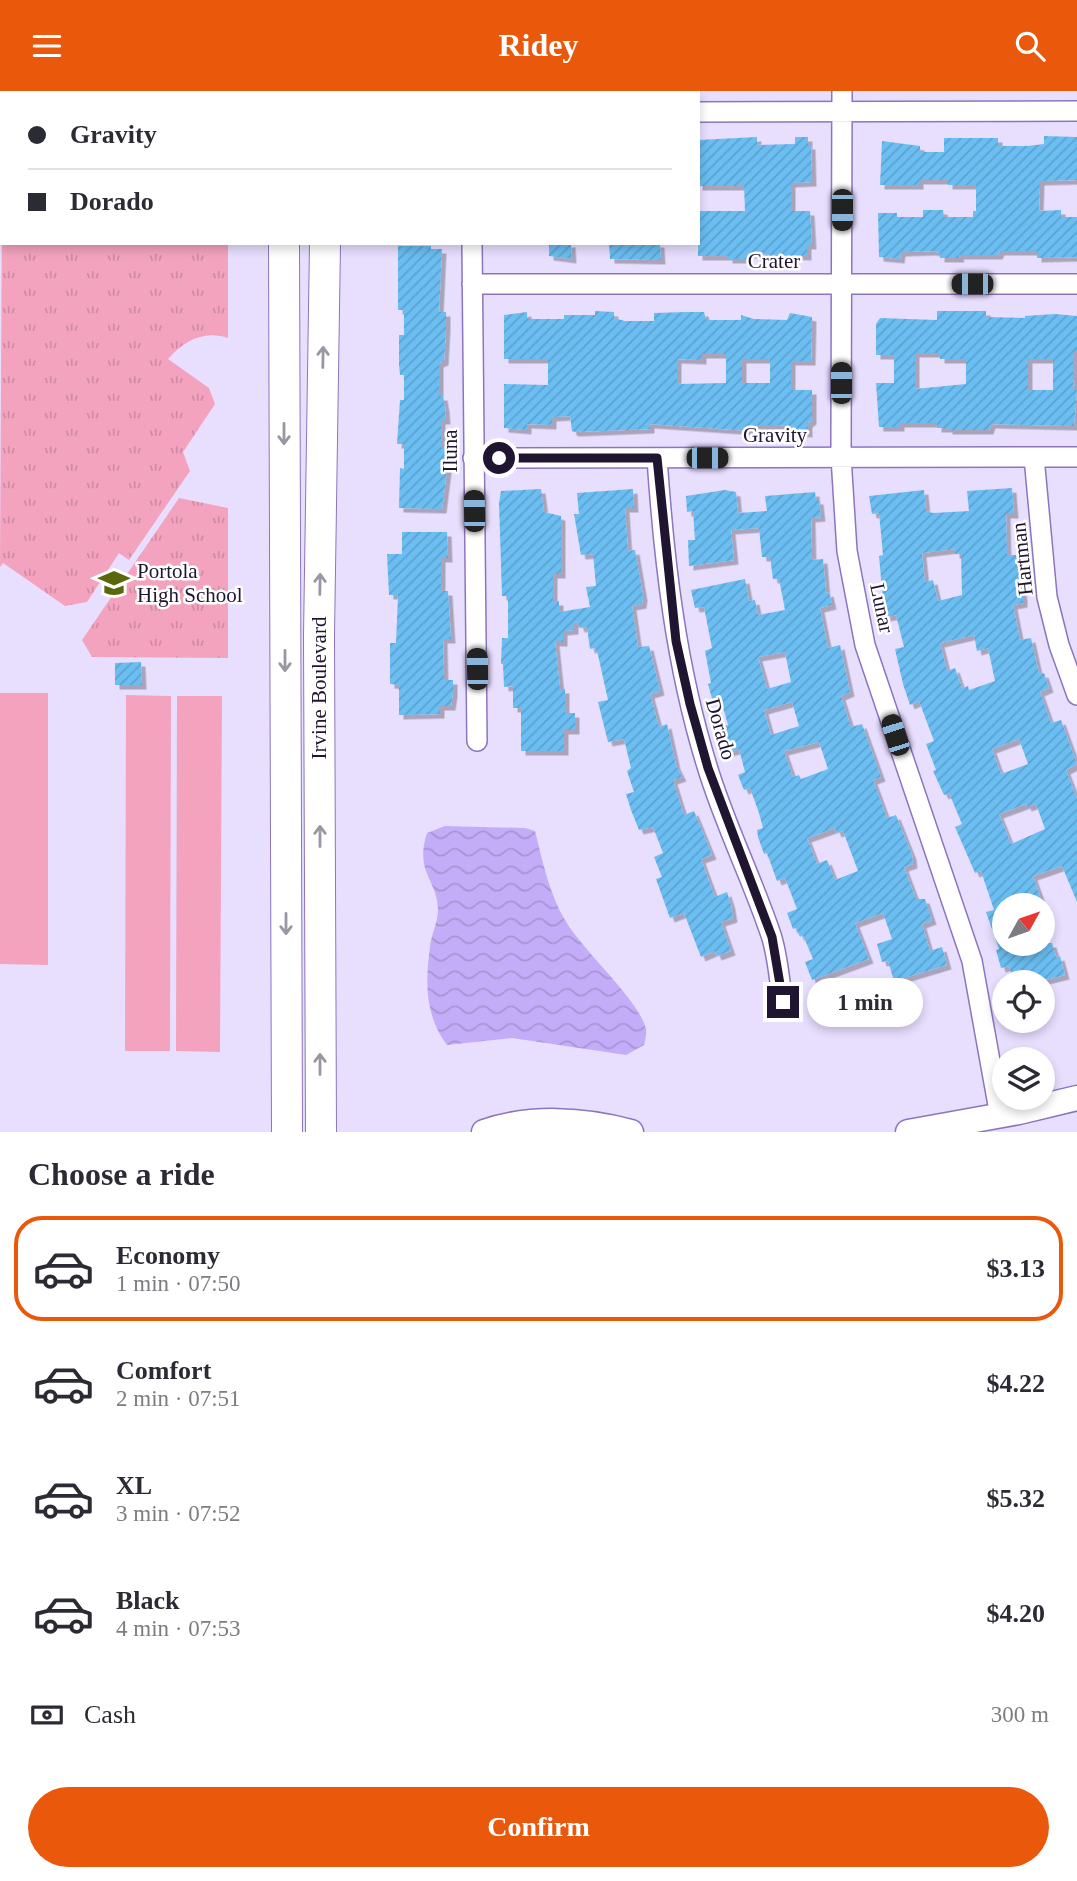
<!DOCTYPE html>
<html lang="en">
<head>
<meta charset="utf-8">
<style>
	:root { --surface:#fff; --page:#f7f7f7; --text:#2b2b33; --muted:#7c7c81; --line:#e1e1e2; --accent:#ea580c }
	body { margin:0; font-family:"Times New Roman",serif; background:var(--page); color:var(--text); height:100vh; display:flex; flex-direction:column; font-size:26px; white-space:nowrap }
	* { box-sizing:border-box; margin:0 }
	p { font-size:23px; color:var(--muted) }
	.icon { flex:none; width:38px; height:38px; fill:none; stroke:currentColor; stroke-width:2; stroke-linecap:round; stroke-linejoin:round }
	.map { position:relative; height:1041px; overflow:hidden }
	.side { display:flex; flex-direction:column; background:var(--surface); flex:1 }
	.side>* { flex:none }
	.top-card { position:absolute; left:0px; top:0px; width:700px; height:154px; box-shadow:0 4px 10px #0003; display:grid; align-content:center; height:154px; padding:0 28px; background:var(--surface) }
	.needle { width:46px; rotate:50deg }
	.fabs { position:absolute; left:992px; top:802px; display:grid; gap:14px }
	.fabs a { display:grid; place-items:center; width:63px; height:63px; border-radius:50%; background:var(--surface); box-shadow:0 4px 10px #0003; font-size:35px }
	.end { position:absolute; width:32px; height:32px; margin:-16px; border:9px solid #1f1531; background:#fff; box-shadow:0 0 0 4px #fff }
	.from { border-radius:50% }
	.bubble { position:absolute; height:49px; border-radius:24px; background:var(--surface); box-shadow:0 4px 10px #0003; font-size:23px; font-weight:800; line-height:49px; text-align:center }
	.car { position:absolute; width:21px; height:42px; margin:-21px -10px; border-radius:9px; box-shadow:0 0 5px 2px #0007; background:linear-gradient(#222 24%,#8ab4d8 0 40%,#222 0 76%,#8ab4d8 0 86%,#222 0) }
	.top-card b { display:flex; align-items:center; gap:24px; height:66px; font-size:26px }
	.top-card b+b { border-top:2px solid var(--line) }
	.top-card i { width:18px; height:18px; background:var(--text) }
	ul { padding:0; list-style:none }
	li { display:flex; align-items:center; gap:21px; height:105px; margin:0 14px 10px; padding:0 14px; border:4px solid transparent; border-radius:28px }
	li div { flex:1 }
	li b { display:block; font-size:26px }
	li em { font-style:normal; font-weight:800 }
	li.on { border-color:var(--accent) }
	li>.icon { width:63px; height:63px; stroke-width:1.5 }
	h2 { padding:0 28px; font-size:32px; line-height:84px }
	.pay { display:flex; align-items:center; gap:18px; height:77px; padding:0 28px; font-size:26px }
	.pay p { margin-inline-start:auto }
	.button { display:flex; gap:14px; margin-top:auto; padding:14px 28px }
	.button a { flex:1; height:80px; border-radius:42px; background:var(--accent); color:#fff; font-size:28px; font-weight:800; line-height:80px; text-align:center }
	header { display:flex; justify-content:space-between; align-items:center; height:91px; padding:0 28px; background:var(--accent); color:#fff; font-size:32px; font-weight:800 }
	.map>svg:first-child { display:block }
</style>
</head>
<body>
<header><svg class="icon" aria-label="menu" viewBox="0 0 24 24"><path d="M4 6h16M4 12h16M4 18h16"/></svg>Ridey<svg class="icon" aria-label="search" viewBox="0 0 24 24"><circle cx="10" cy="10" r="6"/><path d="M15 15l6 6"/></svg></header>
<div class="map">
<svg width="1077" height="1041" viewBox="0 0 1077 1041">
	<defs>
		<pattern id="grass-tufts" width="24" height="20" patternUnits="userSpaceOnUse" patternTransform="scale(1.75)"><rect width="24" height="20" fill="#f3a3be"/><path d="M3 7l-1-3M5 7V3M7 7l1-3M15 17l-1-3M17 17v-4M19 17l1-3" fill="none" stroke="#d08ba4"/></pattern>
		<pattern id="water-waves" width="16" height="10" patternUnits="userSpaceOnUse" patternTransform="scale(1.75)"><rect width="16" height="10" fill="#c4adf8"/><path d="M0 5q4-4 8 0t8 0" fill="none" stroke="#a894d5"/></pattern>
		<pattern id="building-hatch" width="6" height="6" patternUnits="userSpaceOnUse" patternTransform="scale(1.75)"><rect width="6" height="6" fill="#6bbef2"/><path d="M-1 1l2-2M0 6l6-6M5 7l2-2" fill="none" stroke="#5ca2d0"/></pattern>
		<filter id="shadow"><feDropShadow dx="4.5" dy="4.5" stdDeviation="0" flood-color="#0004"/></filter>
	</defs>
	<rect width="100%" height="100%" fill="#e8dfff"/>
	<path fill="url(#grass-tufts)" d="M2,110V152H228V247C204,239 184,250 168,268L209,297L215,313L183,361L190,380L129,469L119,462L87,511L65,515L3,472L0,476Z
		M179,407L228,417V567L92,566L82,549Z"/>
	<path fill="#f3a3be" d="M0,602H48V874L0,873Z
		M126,604L171,605L170,960H125Z
		M177,605H222L220,961L176,960Z"/>
	<path fill="url(#water-waves)" d="M445,735L525,737L535,740C542,768 548,797 561,822C579,858 638,906 646,938C647,943 645,949 644,954L626,964L512,947L447,954C425,925 425,892 430,856C431,844 438,831 438,819C438,789 414,782 427,742Z"/>
	<path fill="url(#building-hatch)" fill-rule="evenodd" filter="url(#shadow)" d="M1044,45L1077,46V89L1040,90L1039,120L1061,119V126H1077V166L1037,167V160H1000L998,164H959L960,167H940V162L932,160L901,161L900,168L879,166L878,122H897V126H923V119H943L944,126H973V120H976V94H948V89H919V94H880L882,50L920,55V61H944V47H998V55H1028L1044,53Z
		M757,46V54L795,53V46H808V54H811L812,91L791,92V120H810L812,154H807V165L748,163V168H728V165H698V120H745L744,95H698V49Z
		M549,152H571L572,168L549,165Z
		M609,152H660L661,169L610,168Z
		M398,155H431V158H442L439,221H446V236L444,270L439,272V305H443L445,316L446,329H441V357H447L448,370L442,418L399,417L400,377L404,378V353H397L400,309H404V284H400L399,274V244H404V219H398Z
		M595,220L614,221V227L625,230H654V222L687,221H704L706,229H741V224L754,228L787,229L790,222L812,226L811,270H791V299H812V329L808,332V342L795,341V336L779,334H750L751,340L650,333V338L575,341L572,340L570,325L552,326V334L527,333V339L504,337V293L548,294V268H504V224L527,221V228H564V224H595ZM702,263H726V292L677,293V268L702,269ZM742,268H770V292H742Z
		M937,220H986V226L1025,227V225L1055,223L1077,225V261H1073V290L1074,298H1077L1074,335L991,333L989,339H948V337H937V332H900V336H879L876,292H894V264H876V233L880,227L937,229ZM915,262H940V268H966V293L915,298ZM1028,268H1053V299H1028Z
		M1012,397L1014,423H1006L1007,464H1016L1023,505V512L1013,514L1020,549L1031,547L1039,583L1044,582L1049,597L1040,601L1051,632L1061,629L1077,673L1066,679L1077,708V811L1062,775L1033,785L1041,808L1031,811L1032,814H1004V857L1023,852H1052L1056,866L1060,865L1065,884L1037,891H1014L1009,875L1001,877L996,859L999,858L986,821L994,819L981,780L975,782L955,736L962,733L949,702L944,704L933,680L936,679L926,653L934,650L919,610L910,614L903,593L895,558L904,556L896,524L886,526L883,510L879,465L883,464L879,422L872,423L869,405L924,399L926,420L933,422L969,420L967,400ZM955,458V463H961L962,504L938,510L933,489L925,491L922,462ZM974,544L977,560L988,557L995,590L969,599L968,595L962,597L955,577L947,580L940,552ZM1019,648L1028,673L1001,683L992,658ZM1026,713L1027,716L1036,713L1045,738L1011,753L999,723Z
		M541,398L544,421L561,425V483H553V510H559V521L590,516L586,496L596,495L593,463L581,464L574,423H579L577,402L633,398L634,417H625L628,460L635,459L643,505L642,513L632,515L638,556L649,555L660,600L650,603L659,636L667,633L676,674L682,686L673,689L684,724L694,720L712,764L701,768L715,806L727,801L731,814L733,827L721,831L731,860L717,865L715,860L701,866L684,822L670,827L656,788L662,786L654,766L663,762L653,736L639,739L631,719L626,703L634,701L627,680L631,677L624,648L608,651L598,611L608,609L598,564L595,557L590,558L587,536L580,537L578,531L574,532V539L563,540V551H555L560,598H565V622H575V639H564V660H521V617H513V595L504,596L503,573H501L502,547H508V505H502L499,412L501,400Z
		M725,399L736,401L738,422L767,420L765,405L815,401L816,409H819L821,426L811,427L812,469L823,468L826,502L829,501L832,514L820,517L828,557L840,554L850,601L841,605L851,636L862,633L881,686L873,689L887,727L896,724L912,764L913,773L904,776L916,808H925L932,829L922,833L930,860L942,856L947,874L894,890L888,870L882,871L877,853L892,848L883,822L855,832L869,868L812,889L805,871L813,868L803,844L800,846L796,837L793,838L787,822L797,818L785,787L777,790L767,762L764,763L758,746L757,739L763,737L759,722L750,697L744,699L738,684L745,681L739,658L728,661L724,649L726,648L722,636L728,634L721,609L713,611L708,593L711,592L705,560L712,557L704,516L695,517L691,499L745,488L749,510L755,509L758,524L785,519L779,488H773L770,466H762L759,437L731,439L734,469L689,475L688,449H695L693,420L687,421L686,405ZM785,561L791,591L767,598L758,566ZM792,611L799,635L771,644L764,619ZM819,651L828,678L801,688L799,684L793,686L784,660ZM835,737L837,742L843,740L858,780L835,789L827,769L817,773L807,747Z
		M402,441H447L448,467H441V500H448L451,548H443L444,589H453V602L451,615H440V623L399,624V594L390,593V552H396L398,504H389L387,463H402Z
		M141,571L142,594H115V572Z"/>
	<g fill="none" stroke-linecap="round" stroke-linejoin="round">
		<g stroke="#8c75be" stroke-width="22">
			<path id="minor" d="M471,0V2
				M842,0L841,366L847,460L865,554L972,870L1000,1025
				M698,21L1077,20
				M472,152L477,650
				M472,193H1077
				M1034,366L1047,506L1059,554L1077,604
				M473,367L1077,366
				M657,367C664,471 676,575 707,675C724,732 752,787 771,844C778,865 779,889 783,911"/>
		</g>
		<g stroke="#8c75be" stroke-width="27">
			<path id="tertiary" d="M484,1041C529,1025 585,1028 631,1041
				M908,1041L1019,1021L1077,1007"/>
		</g>
		<g stroke="#8c75be" stroke-width="32">
			<path id="primary" d="M284,0V2
				M325,0V2
				M284,152L287,1041
				M321,1041L319,545L325,152"/>
		</g>
		<use href="#minor" stroke="#fff" stroke-width="19"/>
		<use href="#tertiary" stroke="#fff" stroke-width="24"/>
		<use href="#primary" stroke="#fff" stroke-width="30"/>
	</g>
	<defs><path id="oneway-shaft" d="M-6 0H5M1.5-3L5.5 0L1.5 3" fill="none" stroke-width="1.6" stroke-linecap="round" stroke-linejoin="round" transform="scale(1.75)"/></defs>
	<g stroke="#9a96a2">
		<use href="#oneway-shaft" transform="translate(323 266) rotate(-89)"/>
		<use href="#oneway-shaft" transform="translate(284 343) rotate(90)"/>
		<use href="#oneway-shaft" transform="translate(320 493) rotate(-89)"/>
		<use href="#oneway-shaft" transform="translate(285 570) rotate(90)"/>
		<use href="#oneway-shaft" transform="translate(320 745) rotate(-90)"/>
		<use href="#oneway-shaft" transform="translate(286 833) rotate(90)"/>
		<use href="#oneway-shaft" transform="translate(320 973) rotate(-90)"/>
	</g>
	<g fill="none" stroke-linecap="round" stroke-linejoin="round">
		<path stroke="#1f1531" stroke-width="9" d="M499,367H657L676,550L690,613L708,677L772,846L783,911"/>
	</g>
	<defs>
		<g id="school-bare" transform="scale(2.415)"><path d="M0-5L7-2L0 1L-7-2ZM-4 1L0 2.5L4 1V4Q0 6-4 4Z" fill="#5b670b" stroke="#fff" stroke-width="2.5" paint-order="stroke"/></g>
	</defs>
	<g fill-rule="evenodd">
		<use href="#school-bare" x="114" y="492"/>
	</g>
	<g text-anchor="middle" dominant-baseline="central" stroke-width="5" stroke-linejoin="round" paint-order="stroke">
		<g font-size="21" fill="#1f1531" stroke="#fff">
			<text x="774" y="170">Crater</text>
			<text x="775" y="344">Gravity</text>
			<text transform="translate(450 360) rotate(-90)">Iluna</text>
			<text transform="translate(1022 468) rotate(-96)">Hartman</text>
			<text transform="translate(882 517) rotate(78)">Lunar</text>
			<text transform="translate(319 597) rotate(-90)">Irvine Boulevard</text>
			<text transform="translate(721 638) rotate(74)">Dorado</text>
		</g>
		<g font-size="21" fill="#1f1531" stroke="#fff" text-anchor="start">
			<text x="137" y="480">Portola<tspan x="137" dy="24">High School</tspan></text>
		</g>
	</g>
</svg>
<div class="fabs">
<a><svg class="needle" viewBox="-14 -14 28 28"><path d="M0-13l5 13h-10z" fill="#e53935"/><path d="M0 13l5-13h-10z" fill="#7c7c81"/></svg></a>
<a><svg class="icon" aria-label="locate" viewBox="0 0 24 24"><circle cx="12" cy="12" r="6"/><path d="M12 2v4M12 18v4M2 12h4M18 12h4"/></svg></a>
<a><svg class="icon" aria-label="layers" viewBox="0 0 24 24"><path d="M12 4l9 5-9 5-9-5zM3 14l9 5 9-5"/></svg></a>
</div>
<i class="end from" style="left:499px;top:367px"></i>
<i class="end" style="left:783px;top:911px"></i>
<div class="bubble" style="left:807px;top:887px;width:116px">1 min</div>
<i class="car" style="left:842px;top:119px;rotate:180deg"></i>
<i class="car" style="left:972px;top:193px;rotate:270deg"></i>
<i class="car" style="left:841px;top:292px;rotate:0deg"></i>
<i class="car" style="left:707px;top:367px;rotate:90deg"></i>
<i class="car" style="left:474px;top:420px;rotate:359deg"></i>
<i class="car" style="left:477px;top:578px;rotate:359deg"></i>
<i class="car" style="left:895px;top:644px;rotate:342deg"></i>
<div class="top-card">
<b><i class="from"></i>Gravity</b>
<b><i></i>Dorado</b>
</div>
</div>
<section class="side">
<h2>Choose a ride</h2>
<ul>
<li class="on"><svg class="icon" aria-label="car" viewBox="0 0 24 24"><path d="M5 17H2v-5l4-1 3-4h7l3 4 3 1v5h-3M9 17h6M6 11h13"/><circle cx="7" cy="17" r="2"/><circle cx="17" cy="17" r="2"/></svg><div><b>Economy</b><p>1 min · 07:50</p></div><em>$3.13</em></li>
<li><svg class="icon" aria-label="car" viewBox="0 0 24 24"><path d="M5 17H2v-5l4-1 3-4h7l3 4 3 1v5h-3M9 17h6M6 11h13"/><circle cx="7" cy="17" r="2"/><circle cx="17" cy="17" r="2"/></svg><div><b>Comfort</b><p>2 min · 07:51</p></div><em>$4.22</em></li>
<li><svg class="icon" aria-label="car" viewBox="0 0 24 24"><path d="M5 17H2v-5l4-1 3-4h7l3 4 3 1v5h-3M9 17h6M6 11h13"/><circle cx="7" cy="17" r="2"/><circle cx="17" cy="17" r="2"/></svg><div><b>XL</b><p>3 min · 07:52</p></div><em>$5.32</em></li>
<li><svg class="icon" aria-label="car" viewBox="0 0 24 24"><path d="M5 17H2v-5l4-1 3-4h7l3 4 3 1v5h-3M9 17h6M6 11h13"/><circle cx="7" cy="17" r="2"/><circle cx="17" cy="17" r="2"/></svg><div><b>Black</b><p>4 min · 07:53</p></div><em>$4.20</em></li>
</ul>
<div class="pay"><svg class="icon" aria-label="cash" viewBox="0 0 24 24"><path d="M3 7h18v10H3z"/><circle cx="12" cy="12" r="2"/></svg>Cash<p>300 m</p></div>
<div class="button"><a>Confirm</a></div>
</section>
</body>
</html>
